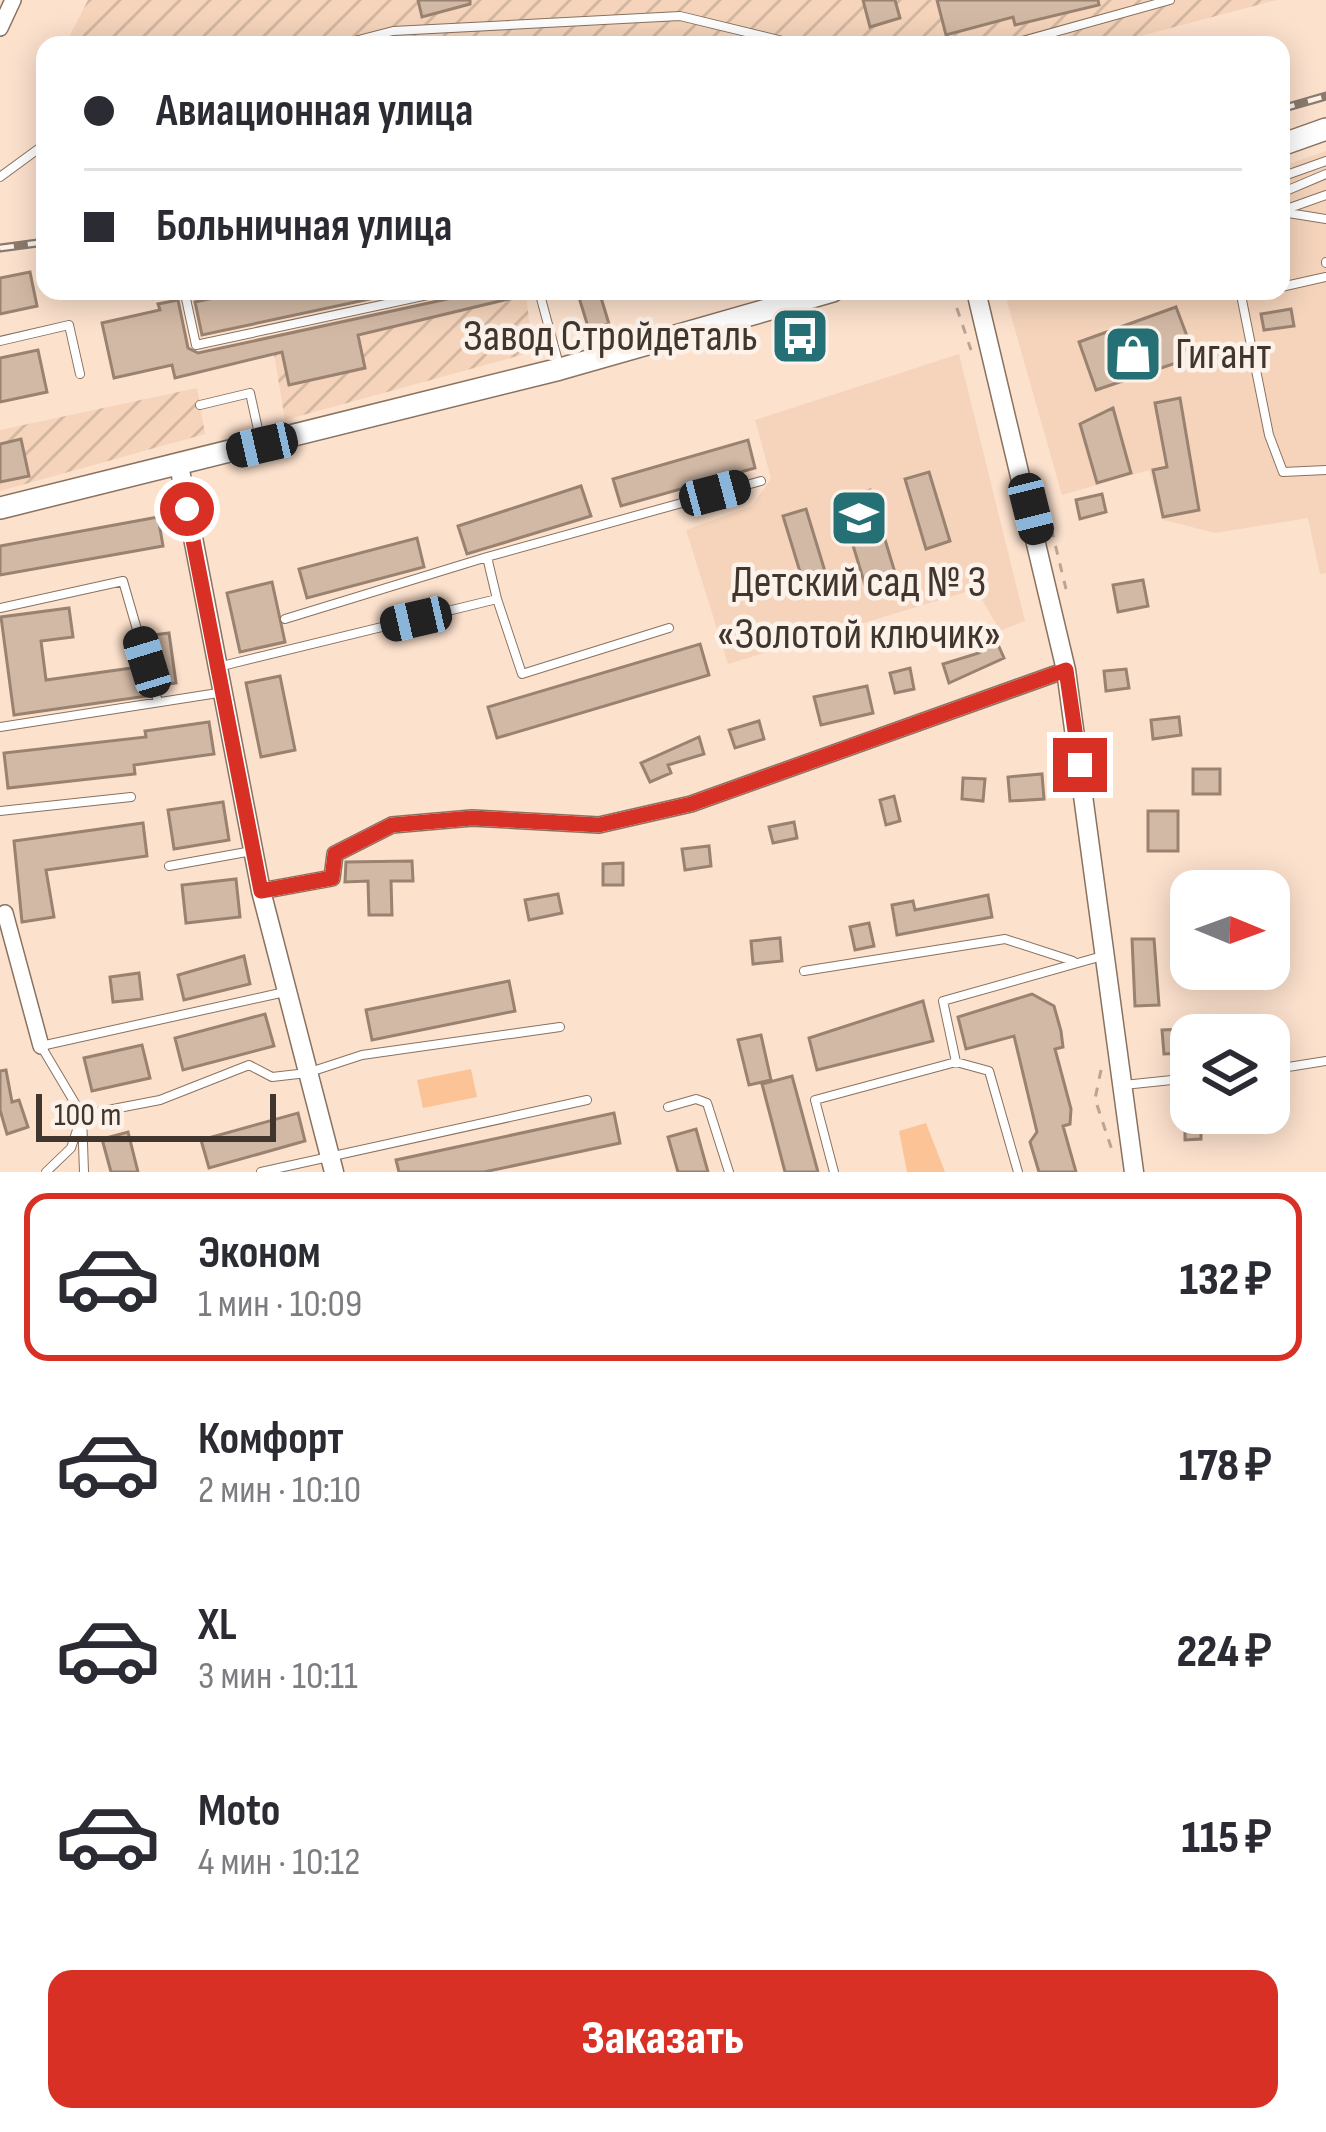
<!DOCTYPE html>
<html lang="ru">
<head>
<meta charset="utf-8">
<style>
	:root { --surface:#fff; --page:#f7f7f7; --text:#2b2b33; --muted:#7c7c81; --line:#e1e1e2; --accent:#d93025 }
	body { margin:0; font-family:"Sofia Sans Condensed",sans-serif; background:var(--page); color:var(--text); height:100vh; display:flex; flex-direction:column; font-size:45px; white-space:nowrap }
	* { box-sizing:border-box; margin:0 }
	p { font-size:39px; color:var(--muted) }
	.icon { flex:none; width:66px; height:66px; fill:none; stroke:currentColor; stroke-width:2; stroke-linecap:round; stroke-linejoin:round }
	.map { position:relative; height:1172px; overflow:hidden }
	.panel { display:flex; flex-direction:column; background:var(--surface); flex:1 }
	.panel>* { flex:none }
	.guide { position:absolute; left:36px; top:36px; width:1254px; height:264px; border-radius:24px; box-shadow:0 6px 30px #0003; display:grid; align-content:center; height:264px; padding:0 48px; background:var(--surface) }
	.needle { width:78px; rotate:91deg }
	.fabs { position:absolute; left:1170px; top:870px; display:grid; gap:24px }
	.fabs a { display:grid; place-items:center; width:120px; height:120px; border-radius:24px; background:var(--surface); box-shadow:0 6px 30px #0003; font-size:60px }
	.scale { position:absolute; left:36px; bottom:30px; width:240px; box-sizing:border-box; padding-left:12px; border:6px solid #40362e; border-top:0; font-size:33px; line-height:42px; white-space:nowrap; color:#40362e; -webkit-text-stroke:9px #fcf2ea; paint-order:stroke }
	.end { position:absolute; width:54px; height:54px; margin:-27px; border:15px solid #d93025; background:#fff; box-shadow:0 0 0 6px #fff }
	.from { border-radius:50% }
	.car { position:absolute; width:36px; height:72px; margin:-36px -18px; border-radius:15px; box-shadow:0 0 9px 3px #0007; background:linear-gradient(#222 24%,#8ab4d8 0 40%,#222 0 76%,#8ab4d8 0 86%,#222 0) }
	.guide b { display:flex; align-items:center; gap:42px; height:114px; font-size:45px }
	.guide b+b { border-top:3px solid var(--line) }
	.guide i { width:30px; height:30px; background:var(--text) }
	ul { padding:21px 0 0; list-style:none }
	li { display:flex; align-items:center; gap:36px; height:168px; margin:0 24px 18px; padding:0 24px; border:6px solid transparent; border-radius:24px }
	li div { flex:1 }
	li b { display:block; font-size:45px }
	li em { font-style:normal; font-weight:800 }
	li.selected { border-color:var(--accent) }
	li>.icon { width:108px; height:108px; stroke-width:1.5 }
	.button { display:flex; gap:24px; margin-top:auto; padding:24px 48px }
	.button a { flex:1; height:138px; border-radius:24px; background:var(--accent); color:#fff; font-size:48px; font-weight:800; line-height:138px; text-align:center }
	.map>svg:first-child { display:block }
</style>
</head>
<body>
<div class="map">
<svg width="1326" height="1172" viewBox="0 0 1326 1172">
	<defs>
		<pattern id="industrial-furrows" width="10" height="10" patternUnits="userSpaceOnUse" patternTransform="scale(3)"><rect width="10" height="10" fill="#f5d4bb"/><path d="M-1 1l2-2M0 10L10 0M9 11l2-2" fill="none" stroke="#d3b7a1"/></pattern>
	</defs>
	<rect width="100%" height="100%" fill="#fce1cd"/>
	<path fill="#f5d4bb" d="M1326,151V573L1320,574L1308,518L1215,533L1164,520L1149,470L1062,495L1004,291H1281V167Z
		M959,354L1025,621L1000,631L976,589L728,664L686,530L752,506L771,478L755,420Z"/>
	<path fill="url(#industrial-furrows)" d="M88,0H1277L1106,45H65Z
		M526,295L533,352L285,420L274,354Z
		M197,388L205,434L0,491V430Z"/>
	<path fill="#fcc397" d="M471,1069L477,1097L423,1108L417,1080Z
		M926,1123L945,1172H907L899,1131Z"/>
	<path fill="#d2b9a5" stroke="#9a8270" stroke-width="3" d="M418,0H470V4L422,17Z
		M863,0H895L900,18L870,27Z
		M937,0H1098L1099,5L1015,25L1013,17L946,35Z
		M30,272L37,306L0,314V278Z
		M245,291H407L202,335L195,302Z
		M484,291H520L521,296L358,335L365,368L289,385L282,352L175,378L172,365L114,378L102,323L160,310L158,304L178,300L188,348L198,353Z
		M577,291H599L609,324L589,330Z
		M1176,307L1190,344L1176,363L1096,390L1079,342Z
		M1291,309L1294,326L1264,330L1261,314Z
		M38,350L47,392L0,402V358Z
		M1180,398L1199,510L1163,517L1153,470L1167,467L1155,403Z
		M1113,408L1131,473L1097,483L1080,424Z
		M21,439L29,476L0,482V444Z
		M748,440L755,468L621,506L613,479Z
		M929,472L950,541L926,549L905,479Z
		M581,486L591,516L467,554L458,526Z
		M870,490L899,586L868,595L839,499Z
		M1102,494L1106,512L1080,519L1076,500Z
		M806,509L827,578L804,585L783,516Z
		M158,517L163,546L0,575V546Z
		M417,538L424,567L307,598L299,569Z
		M1143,580L1148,606L1118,612L1113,585Z
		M272,582L285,642L240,652L227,593Z
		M69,608L73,637L41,641L46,680L139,667L147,696L14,715L1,617Z
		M169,633L176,683L162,685L153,635Z
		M996,640L1004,658L949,683L943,664L979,653Z
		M700,644L709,675L497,738L488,707Z
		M910,668L914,689L895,693L890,673Z
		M1126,669L1129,688L1106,691L1104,671Z
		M280,676L295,750L261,757L246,683Z
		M867,686L873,713L821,725L814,697Z
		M1179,717L1181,735L1153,739L1151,720Z
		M759,721L764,739L735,748L729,730Z
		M209,722L214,754L134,765L135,774L8,788L4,753L146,737L145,731Z
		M699,737L704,754L668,765L671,773L650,782L641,763Z
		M1193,769H1220V794H1193Z
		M1042,774L1044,799L1010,801L1008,777Z
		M963,778L985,779L983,801L962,799Z
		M894,796L900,821L886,825L880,800Z
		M223,802L229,840L174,849L168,810Z
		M1148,811H1178V851H1148Z
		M794,822L797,838L773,843L769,827Z
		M143,823L147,856L46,870L54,917L22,922L14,841Z
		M709,846L711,866L685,870L682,849Z
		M412,861L413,881H391L392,915H369L368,881L345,882L346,862Z
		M623,863V885H603V864Z
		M236,879L240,917L186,923L182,885Z
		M558,894L562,913L529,920L525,900Z
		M988,895L992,917L897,935L892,905L913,901L915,910Z
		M869,923L874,946L855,950L850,927Z
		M780,938L782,961L753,964L751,941Z
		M1132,939H1154L1159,1005L1135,1006Z
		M244,956L250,984L184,1000L178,975Z
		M139,973L142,999L113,1002L110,977Z
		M509,981L515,1011L372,1040L366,1010Z
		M1032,994L1054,1006L1061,1031L1063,1047L1055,1049L1071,1109L1070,1124L1063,1126L1076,1172H1039L1030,1142L1037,1132L1014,1036L966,1049L958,1017Z
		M923,1001L933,1041L817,1070L809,1038Z
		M265,1014L274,1046L183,1070L175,1038Z
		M1184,1029L1186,1053L1164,1054L1162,1030Z
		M761,1035L771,1080L749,1085L738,1040Z
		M142,1045L150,1078L92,1091L84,1058Z
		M6,1070L12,1102L19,1100L28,1127L7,1134L0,1110V1071Z
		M792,1076L818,1172H785L762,1084Z
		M298,1113L305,1141L209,1168L201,1140Z
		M614,1113L620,1143L484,1172H399L396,1160Z
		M1185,1121H1201V1139L1185,1140Z
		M696,1129L708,1172H678L668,1137Z
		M128,1132L138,1172H111L102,1139Z"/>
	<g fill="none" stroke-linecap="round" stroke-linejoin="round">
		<g stroke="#897260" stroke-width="10">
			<path id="service" d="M339,45L393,31L680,16L799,45
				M1008,45L1170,0
				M0,177L45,144
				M1281,177L1326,161
				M1281,193L1326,174
				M1281,211L1326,195
				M1282,212L1326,219
				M1326,262V263
				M1281,287L1326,277
				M198,291L185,294L196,345L446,291
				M539,291L559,365
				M1216,291L1241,295L1263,291
				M1241,295L1269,435L1283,472L1326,470
				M0,341L69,325L80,374
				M200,405L250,393L261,443
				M487,557L761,481
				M0,608L123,581L158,702
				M285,619L487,557L497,599
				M222,666L497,599L522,674L669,628
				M0,727L218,693
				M0,811L131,797
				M169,866L252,851
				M804,971L1005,939L1073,961
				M956,1062L989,1071L1018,1172
				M1269,1070L1326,1061
				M1124,1085L1191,1078
				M668,1107L696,1099L707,1103L729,1172
				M46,1172L71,1148L82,1115L160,1100L249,1065L272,1077L307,1073L362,1055L560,1027
				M84,1172L82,1115L41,1046L285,992
				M261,1172L587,1100
				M834,1172L815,1100L956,1062L943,1001L1106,955"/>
		</g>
		<g stroke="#897260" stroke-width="18">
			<path id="minor" d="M0,28L13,0
				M261,891L332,878L335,854L392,825L472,818L599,825L691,804L1066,670
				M5,913L41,1046"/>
		</g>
		<g stroke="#897260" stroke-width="21">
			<path id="tertiary" d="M976,291L1066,670L1134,1172
				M179,465L261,891L334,1172"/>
		</g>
		<g stroke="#897260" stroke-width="24">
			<path id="secondary" d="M1281,145L1326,129
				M0,508L560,369L833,291"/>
		</g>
		<path stroke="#baa595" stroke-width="3" stroke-dasharray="9 9" stroke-linecap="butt" d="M951,291L971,350
			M1047,511L1066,589
			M1101,1070L1095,1099L1113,1153"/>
		<use href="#service" stroke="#fff" stroke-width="8"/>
		<use href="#minor" stroke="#fff" stroke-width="15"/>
		<use href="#tertiary" stroke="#fff" stroke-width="18"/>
		<use href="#secondary" stroke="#fff" stroke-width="21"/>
		<g stroke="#8b7a6d" stroke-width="9">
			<path id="rail" d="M1281,109L1326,96
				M0,248L45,242"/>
		</g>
		<use href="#rail" stroke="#fcf2ea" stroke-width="4.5" stroke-dasharray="14" stroke-linecap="butt"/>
	</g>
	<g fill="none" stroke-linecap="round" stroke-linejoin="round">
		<path stroke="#d93025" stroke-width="15" d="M187,509L261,891L332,878L335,854L392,825L472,818L599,825L691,804L1066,670L1080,765"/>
	</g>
	<defs>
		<g id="bus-square" transform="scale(3)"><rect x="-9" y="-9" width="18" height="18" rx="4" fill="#257075" stroke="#fcf2ea"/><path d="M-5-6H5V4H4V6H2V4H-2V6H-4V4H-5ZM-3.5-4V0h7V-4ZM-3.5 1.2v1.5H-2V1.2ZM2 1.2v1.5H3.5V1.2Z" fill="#fff"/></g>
		<g id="shop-square" transform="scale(3)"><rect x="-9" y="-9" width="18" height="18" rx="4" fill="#257075" stroke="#fcf2ea"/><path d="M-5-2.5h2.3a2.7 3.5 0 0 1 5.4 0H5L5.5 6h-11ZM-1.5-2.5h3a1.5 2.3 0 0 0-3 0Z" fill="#fff"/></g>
		<g id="school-square" transform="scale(3)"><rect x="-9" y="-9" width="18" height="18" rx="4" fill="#257075" stroke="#fcf2ea"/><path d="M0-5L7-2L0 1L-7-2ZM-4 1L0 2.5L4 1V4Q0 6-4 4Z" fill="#fff"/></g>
	</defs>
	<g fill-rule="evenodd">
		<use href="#bus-square" x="800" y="336"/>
		<use href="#shop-square" x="1133" y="354"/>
		<use href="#school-square" x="859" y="518"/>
	</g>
	<g text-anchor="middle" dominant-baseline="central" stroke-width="9" stroke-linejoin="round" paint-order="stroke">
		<g font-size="45" fill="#40362e" stroke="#fcf2ea" text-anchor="end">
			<text x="758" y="336">Завод Стройдеталь</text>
			<text x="1175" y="354" text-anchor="start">Гигант</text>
			<text x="859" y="582" text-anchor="middle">Детский сад № 3<tspan x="859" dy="52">«Золотой ключик»</tspan></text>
		</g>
	</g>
</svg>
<div class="fabs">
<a><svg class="needle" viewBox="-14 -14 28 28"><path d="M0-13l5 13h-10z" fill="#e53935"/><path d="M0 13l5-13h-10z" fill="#7c7c81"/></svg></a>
<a><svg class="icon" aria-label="layers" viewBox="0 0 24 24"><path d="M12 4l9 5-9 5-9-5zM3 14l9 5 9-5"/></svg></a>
</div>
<div class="scale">100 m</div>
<i class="end from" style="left:187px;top:509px"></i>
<i class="end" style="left:1080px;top:765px"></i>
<i class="car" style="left:262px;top:445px;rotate:257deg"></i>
<i class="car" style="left:715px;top:493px;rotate:75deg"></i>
<i class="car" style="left:1031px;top:509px;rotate:166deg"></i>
<i class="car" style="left:416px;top:619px;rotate:257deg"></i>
<i class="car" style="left:147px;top:662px;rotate:343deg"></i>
<div class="guide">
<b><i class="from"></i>Авиационная улица</b>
<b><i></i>Больничная улица</b>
</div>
</div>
<section class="panel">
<ul>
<li class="selected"><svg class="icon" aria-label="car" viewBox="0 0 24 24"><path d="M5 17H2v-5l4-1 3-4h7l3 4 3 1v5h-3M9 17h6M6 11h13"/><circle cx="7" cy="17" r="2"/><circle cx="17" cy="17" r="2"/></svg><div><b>Эконом</b><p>1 мин · 10:09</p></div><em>132 ₽</em></li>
<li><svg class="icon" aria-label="car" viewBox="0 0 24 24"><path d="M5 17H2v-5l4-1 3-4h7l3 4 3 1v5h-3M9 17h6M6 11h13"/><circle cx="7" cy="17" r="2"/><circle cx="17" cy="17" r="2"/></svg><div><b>Комфорт</b><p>2 мин · 10:10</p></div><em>178 ₽</em></li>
<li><svg class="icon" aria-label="car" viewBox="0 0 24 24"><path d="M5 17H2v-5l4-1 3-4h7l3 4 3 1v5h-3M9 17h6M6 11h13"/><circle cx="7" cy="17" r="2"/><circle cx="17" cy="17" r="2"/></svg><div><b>XL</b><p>3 мин · 10:11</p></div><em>224 ₽</em></li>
<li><svg class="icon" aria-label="car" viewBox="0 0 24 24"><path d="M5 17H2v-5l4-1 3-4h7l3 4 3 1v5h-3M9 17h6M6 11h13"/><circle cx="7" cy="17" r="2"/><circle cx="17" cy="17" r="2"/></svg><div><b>Moto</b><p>4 мин · 10:12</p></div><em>115 ₽</em></li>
</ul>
<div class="button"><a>Заказать</a></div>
</section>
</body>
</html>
